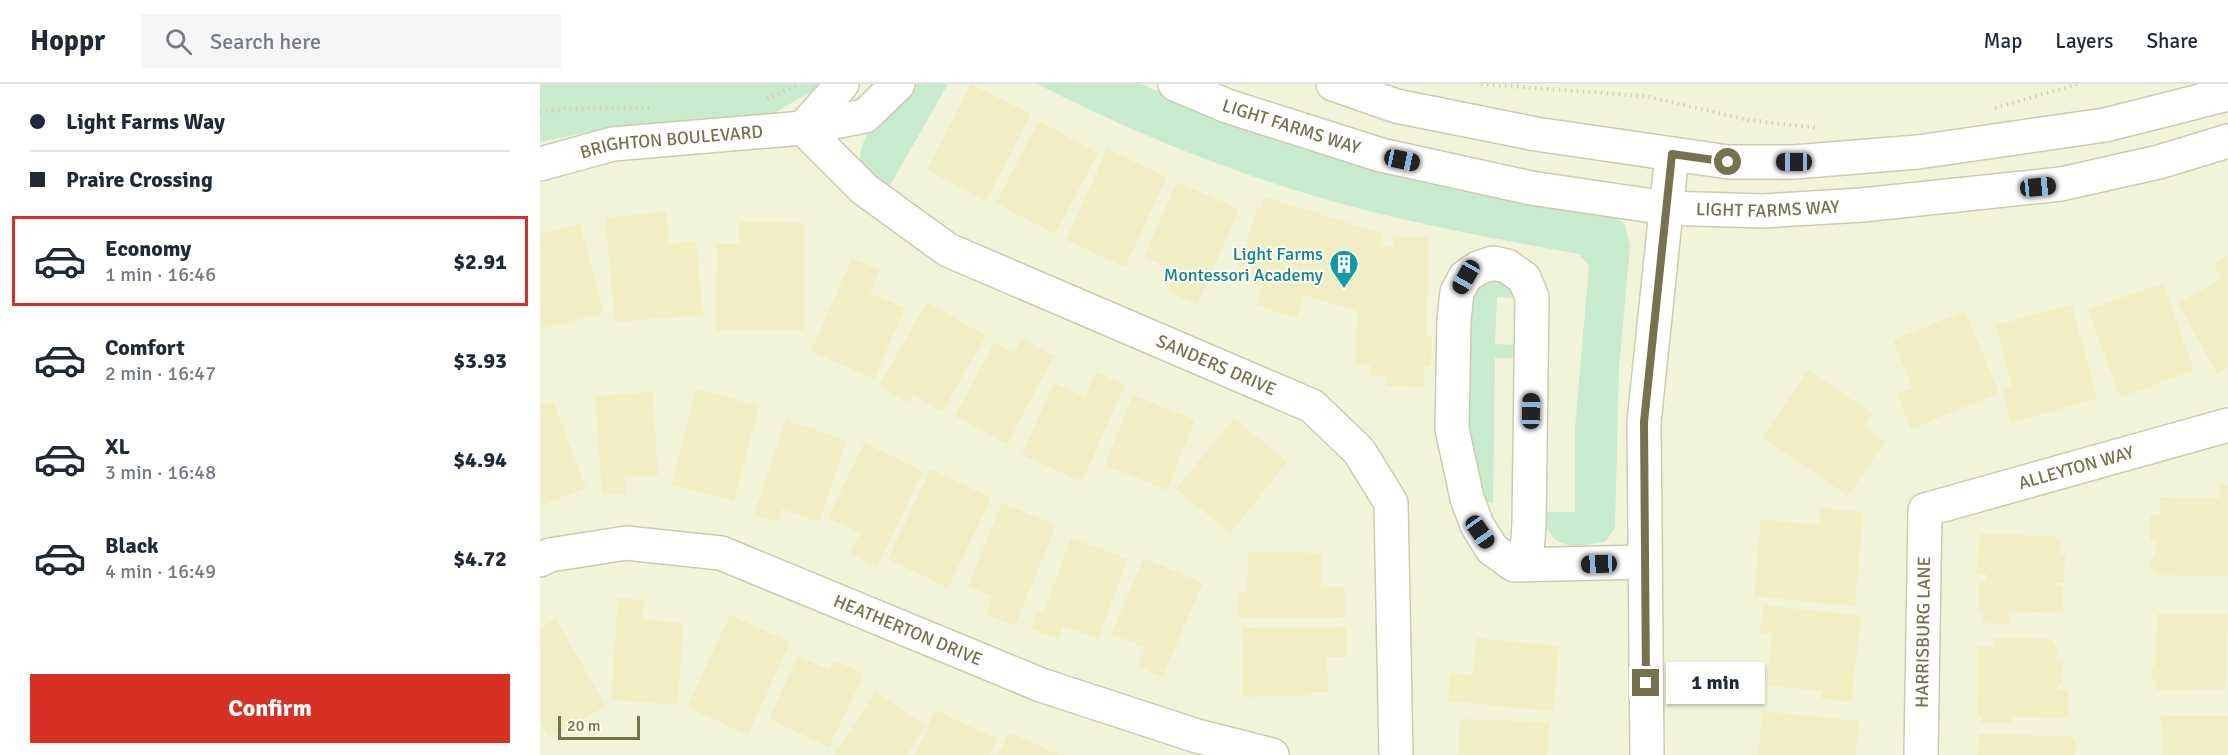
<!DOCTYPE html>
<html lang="en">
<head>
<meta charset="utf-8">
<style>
	:root { --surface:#fff; --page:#f6f6f7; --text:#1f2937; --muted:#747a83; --line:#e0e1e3; --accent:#d93025 }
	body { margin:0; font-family:Signika,sans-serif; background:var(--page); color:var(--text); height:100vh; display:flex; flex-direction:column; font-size:22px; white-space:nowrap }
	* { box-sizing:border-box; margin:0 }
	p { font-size:20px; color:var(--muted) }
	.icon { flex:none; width:33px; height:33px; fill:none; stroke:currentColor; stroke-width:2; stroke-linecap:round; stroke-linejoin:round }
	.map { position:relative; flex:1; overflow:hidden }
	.sheet { display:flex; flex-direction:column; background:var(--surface); width:540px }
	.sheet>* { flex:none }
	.top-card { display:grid; align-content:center; height:132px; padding:0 30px; background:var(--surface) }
	.scale { position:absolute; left:18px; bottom:15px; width:82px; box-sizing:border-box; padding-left:6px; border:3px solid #77724e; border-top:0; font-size:16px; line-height:21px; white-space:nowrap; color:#77724e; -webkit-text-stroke:4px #fdfff1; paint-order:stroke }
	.end { position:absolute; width:27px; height:27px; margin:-14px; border:8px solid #77724e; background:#fff; box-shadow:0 0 0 3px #fff }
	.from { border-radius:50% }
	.bubble { position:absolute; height:42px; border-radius:0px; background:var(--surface); box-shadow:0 2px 4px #0004; font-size:20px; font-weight:700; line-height:42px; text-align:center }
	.car { position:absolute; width:18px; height:36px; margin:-18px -9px; border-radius:8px; box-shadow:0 0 4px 2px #0007; background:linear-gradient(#222 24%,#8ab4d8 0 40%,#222 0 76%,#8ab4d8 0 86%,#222 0) }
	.top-card b { display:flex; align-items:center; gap:21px; height:57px; font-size:22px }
	.top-card b+b { border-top:2px solid var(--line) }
	.top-card i { width:15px; height:15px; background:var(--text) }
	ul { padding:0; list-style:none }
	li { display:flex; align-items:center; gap:18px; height:90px; margin:0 12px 9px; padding:0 18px; border:3px solid transparent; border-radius:0px }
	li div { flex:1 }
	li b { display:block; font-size:22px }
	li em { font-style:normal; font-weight:700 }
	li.on { border-color:var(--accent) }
	li>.icon { width:54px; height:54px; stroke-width:1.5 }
	.primary-button { display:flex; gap:12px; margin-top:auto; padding:12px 30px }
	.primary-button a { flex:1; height:69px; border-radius:0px; background:var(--accent); color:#fff; font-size:24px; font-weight:700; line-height:69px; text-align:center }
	header { display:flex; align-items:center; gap:36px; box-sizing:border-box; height:84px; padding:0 30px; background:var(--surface); border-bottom:2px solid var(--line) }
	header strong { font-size:28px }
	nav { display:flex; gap:33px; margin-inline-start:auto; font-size:21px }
	.search { width:420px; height:54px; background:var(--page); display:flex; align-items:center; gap:15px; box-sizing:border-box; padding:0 21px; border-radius:0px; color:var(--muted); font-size:22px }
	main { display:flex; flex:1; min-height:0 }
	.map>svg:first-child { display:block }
</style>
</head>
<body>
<header>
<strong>Hoppr</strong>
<div class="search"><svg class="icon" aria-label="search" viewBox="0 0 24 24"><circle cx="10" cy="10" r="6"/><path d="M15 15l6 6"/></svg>Search here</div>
<nav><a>Map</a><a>Layers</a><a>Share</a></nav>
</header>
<main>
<section class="sheet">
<div class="top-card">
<b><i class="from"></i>Light Farms Way</b>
<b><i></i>Praire Crossing</b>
</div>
<ul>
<li class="on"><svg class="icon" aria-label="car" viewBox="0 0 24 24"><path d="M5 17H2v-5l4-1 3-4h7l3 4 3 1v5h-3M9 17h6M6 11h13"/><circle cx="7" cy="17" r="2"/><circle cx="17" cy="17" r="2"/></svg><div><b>Economy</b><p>1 min · 16:46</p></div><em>$2.91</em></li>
<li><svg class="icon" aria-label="car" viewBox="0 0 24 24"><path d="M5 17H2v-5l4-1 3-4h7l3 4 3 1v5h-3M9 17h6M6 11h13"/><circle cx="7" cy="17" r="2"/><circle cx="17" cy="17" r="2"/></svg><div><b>Comfort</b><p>2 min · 16:47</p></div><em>$3.93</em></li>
<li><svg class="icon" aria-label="car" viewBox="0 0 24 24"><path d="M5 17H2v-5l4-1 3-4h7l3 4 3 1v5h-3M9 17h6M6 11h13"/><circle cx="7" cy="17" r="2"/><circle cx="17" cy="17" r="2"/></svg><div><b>XL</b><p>3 min · 16:48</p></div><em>$4.94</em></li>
<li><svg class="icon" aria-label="car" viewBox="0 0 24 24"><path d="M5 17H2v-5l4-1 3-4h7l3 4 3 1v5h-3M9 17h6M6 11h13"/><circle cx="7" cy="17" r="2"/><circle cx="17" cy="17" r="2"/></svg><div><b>Black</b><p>4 min · 16:49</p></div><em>$4.72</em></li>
</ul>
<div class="primary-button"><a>Confirm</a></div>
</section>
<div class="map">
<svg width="1688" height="671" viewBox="0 0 1688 671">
	<rect width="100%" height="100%" fill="#fafcea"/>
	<path fill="#f1f4d9" d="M0,0H1688V671H0Z"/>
	<path fill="#c8eacd" d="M0,0H285L218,38L140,37L67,44L0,58Z
		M370,0H408L349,103C344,101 336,99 331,95C297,67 352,20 370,0Z
		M497,0H601L636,15L1070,128L1085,141L1090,161L1079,284L1075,444L1066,457C1047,461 1019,468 1009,447C1006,441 1005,434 1006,428H1035V344L1049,182L1039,170C967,157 896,144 825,126C714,98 599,52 497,0Z
		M951,195L969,201L974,214L957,213L955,260L975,261V274H955L953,419L944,418L926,337L931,211L936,202Z"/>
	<path fill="#f1eec3" d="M431,0L491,30L446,117L387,86Z
		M499,37L558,69L515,150L456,119Z
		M567,65L627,93L585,183L526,156Z
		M637,98L699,125L657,221L627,207L636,187L604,173Z
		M725,113L843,150L840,162H853V153H888L887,251L892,252L891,283H884V303L847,302L846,293L830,292V281L816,280L817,227L763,211L757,234L716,221L722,202L699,195L702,185L698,184L717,124L721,125Z
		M126,128L129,160L156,157L163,231L75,238L65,134Z
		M199,138L264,139V246H176L177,160H199Z
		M40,140L64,229L0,245V150Z
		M1688,172V284L1677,290L1638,219L1681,195L1674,180Z
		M312,174L340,186L330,209L365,224L334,295L271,267Z
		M1623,199L1654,286L1580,313L1548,226Z
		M387,218L446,252L402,328L373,311L368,319L339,302Z
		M1532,221L1557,315L1471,338L1462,304L1472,302L1456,241Z
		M1425,227L1459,309L1371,345L1357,310L1372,304L1353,256Z
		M482,254L514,272L467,360L415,332L454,259L474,269Z
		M1268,286L1333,330L1324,343L1345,357L1308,412L1222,354Z
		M556,288L585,301L542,398L482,371L514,299L545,313Z
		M156,305L219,322L194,417L131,401Z
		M113,308L118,391L85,393L86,410L62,411L55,312Z
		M593,311L655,336L627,406L565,381Z
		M13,317L46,404L0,422V322Z
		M694,334L747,378L690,449L636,405Z
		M246,336L307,357L279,438L242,425L238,438L214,430Z
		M324,359L383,387L337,483L310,469L320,449L288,434Z
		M391,385L451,414L408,504L348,475Z
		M1680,401H1688V492L1615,491L1609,481L1616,469V457H1610V431H1620V413L1679,414Z
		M462,419L516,441L475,542L446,530L453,512L428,502Z
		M1280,424L1323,428L1315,522L1214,512L1221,435L1279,441Z
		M1440,450L1514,452L1520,458V470H1525L1524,499H1515V502H1523V529L1469,527V540L1443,539V526H1439V498H1446L1447,490H1436Z
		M531,454L588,475L558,555L523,542L518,555L491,545L498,526L504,528Z
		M708,468L781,469V503H805V533L698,534L699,508H707Z
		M604,474L663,499L622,593L598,582L605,564L571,550Z
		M78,514L104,516L102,536L143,539L138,621L71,616Z
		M1223,521L1321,532L1311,618L1281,614L1282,607L1226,601L1232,550L1220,549Z
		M1617,530H1688L1685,605L1616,606L1617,598H1614L1611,587L1616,577Z
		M190,531L250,558L208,651L147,623Z
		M16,535L66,622L9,654L0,638V544Z
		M806,543L807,573H787L788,608H771L772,611L703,613L702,544Z
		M936,554L1019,562L1013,627L908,617L910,589L932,591Z
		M1454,554L1512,555L1518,566L1515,576L1523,577L1522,601H1517V605L1528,606V634L1471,633V639H1441V632H1437L1438,562H1454Z
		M258,572L289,586L294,576L324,590L289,663L229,635Z
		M336,608L386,642L367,671H294Z
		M395,626L457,655L450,671H375Z
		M1222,627L1319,637L1316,671H1218Z
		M1621,632H1688V671H1622Z
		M920,635L1009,638L1007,671H918Z
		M469,648L519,671H458Z
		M1439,650L1532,652L1537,662L1534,671H1437Z"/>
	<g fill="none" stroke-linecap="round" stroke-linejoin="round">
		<g stroke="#cccbad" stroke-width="36">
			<g id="minor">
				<path id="s1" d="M635,0L687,22L841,71L991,104L1126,124L1223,127L1322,121L1521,100L1619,78L1688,57"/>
				<path d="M793,0L856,22L996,50L1188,78H1254L1378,68L1565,41L1688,10"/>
				<path id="s2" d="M263,44L324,105L408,166L772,322L819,367L851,419L856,671"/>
				<path d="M263,44L302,0"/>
				<path id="s3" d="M0,80L73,60L263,44L325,32L358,0"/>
				<path id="s4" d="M0,476L10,471L86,459L181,469L501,601L657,652L732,671"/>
				<path d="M986,479L989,441L992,213L984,194L967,182L953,179L938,184L925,193L917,208L914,236L912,345L927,414L937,441L952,465L974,481L1104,478"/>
				<path d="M1107,671L1104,338L1132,70"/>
				<path id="s5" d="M1381,671L1385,426L1688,341"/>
			</g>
		</g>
		<path stroke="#d6d2a5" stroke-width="4" stroke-dasharray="1.5 4.5" stroke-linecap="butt" d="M941,0L1105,12L1208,36L1278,44
			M227,15L259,0
			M1455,24L1538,0
			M0,28L25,25L113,24"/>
		<use href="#minor" stroke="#fff" stroke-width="33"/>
	</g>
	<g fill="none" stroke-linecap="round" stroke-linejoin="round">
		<path stroke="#77724e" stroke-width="8" d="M1106,599L1104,338L1132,70L1188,78"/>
	</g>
	<defs>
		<g id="building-pin" transform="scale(1.5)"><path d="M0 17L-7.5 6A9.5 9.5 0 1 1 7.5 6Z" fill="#0f9aa8" stroke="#fdfff1"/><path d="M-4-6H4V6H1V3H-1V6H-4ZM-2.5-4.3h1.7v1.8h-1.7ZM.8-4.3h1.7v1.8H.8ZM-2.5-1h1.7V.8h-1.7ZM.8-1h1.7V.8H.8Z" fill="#fff"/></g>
	</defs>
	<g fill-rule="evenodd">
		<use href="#building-pin" x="804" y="180"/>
	</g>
	<g text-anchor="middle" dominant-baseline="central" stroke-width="4.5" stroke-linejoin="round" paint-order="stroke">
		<g font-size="18" fill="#77724e" stroke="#fdfff1">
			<text stroke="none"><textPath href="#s1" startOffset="124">LIGHT FARMS WAY</textPath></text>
			<text stroke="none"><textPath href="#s3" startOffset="134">BRIGHTON BOULEVARD</textPath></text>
			<text stroke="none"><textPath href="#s1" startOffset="610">LIGHT FARMS WAY</textPath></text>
			<text stroke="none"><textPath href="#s2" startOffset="482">SANDERS DRIVE</textPath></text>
			<text stroke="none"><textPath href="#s5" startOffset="402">ALLEYTON WAY</textPath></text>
			<text stroke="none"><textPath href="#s4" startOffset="386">HEATHERTON DRIVE</textPath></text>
			<text stroke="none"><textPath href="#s5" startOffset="123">HARRISBURG LANE</textPath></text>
		</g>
		<g font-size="18" fill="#0d838f" stroke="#fdfff1" text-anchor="end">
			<text x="783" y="170">Light Farms<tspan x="783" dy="21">Montessori Academy</tspan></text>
		</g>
	</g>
</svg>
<div class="scale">20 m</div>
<i class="end from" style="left:1188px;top:78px"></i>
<i class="end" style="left:1106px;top:599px"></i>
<div class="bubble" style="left:1126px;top:578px;width:99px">1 min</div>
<i class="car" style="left:862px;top:76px;rotate:102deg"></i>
<i class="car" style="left:1254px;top:78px;rotate:270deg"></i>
<i class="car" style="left:1498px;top:103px;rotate:84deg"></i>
<i class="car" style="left:926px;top:193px;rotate:209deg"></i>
<i class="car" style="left:991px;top:327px;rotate:1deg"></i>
<i class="car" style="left:940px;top:448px;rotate:145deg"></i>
<i class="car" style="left:1059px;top:480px;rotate:268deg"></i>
</div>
</main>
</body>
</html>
